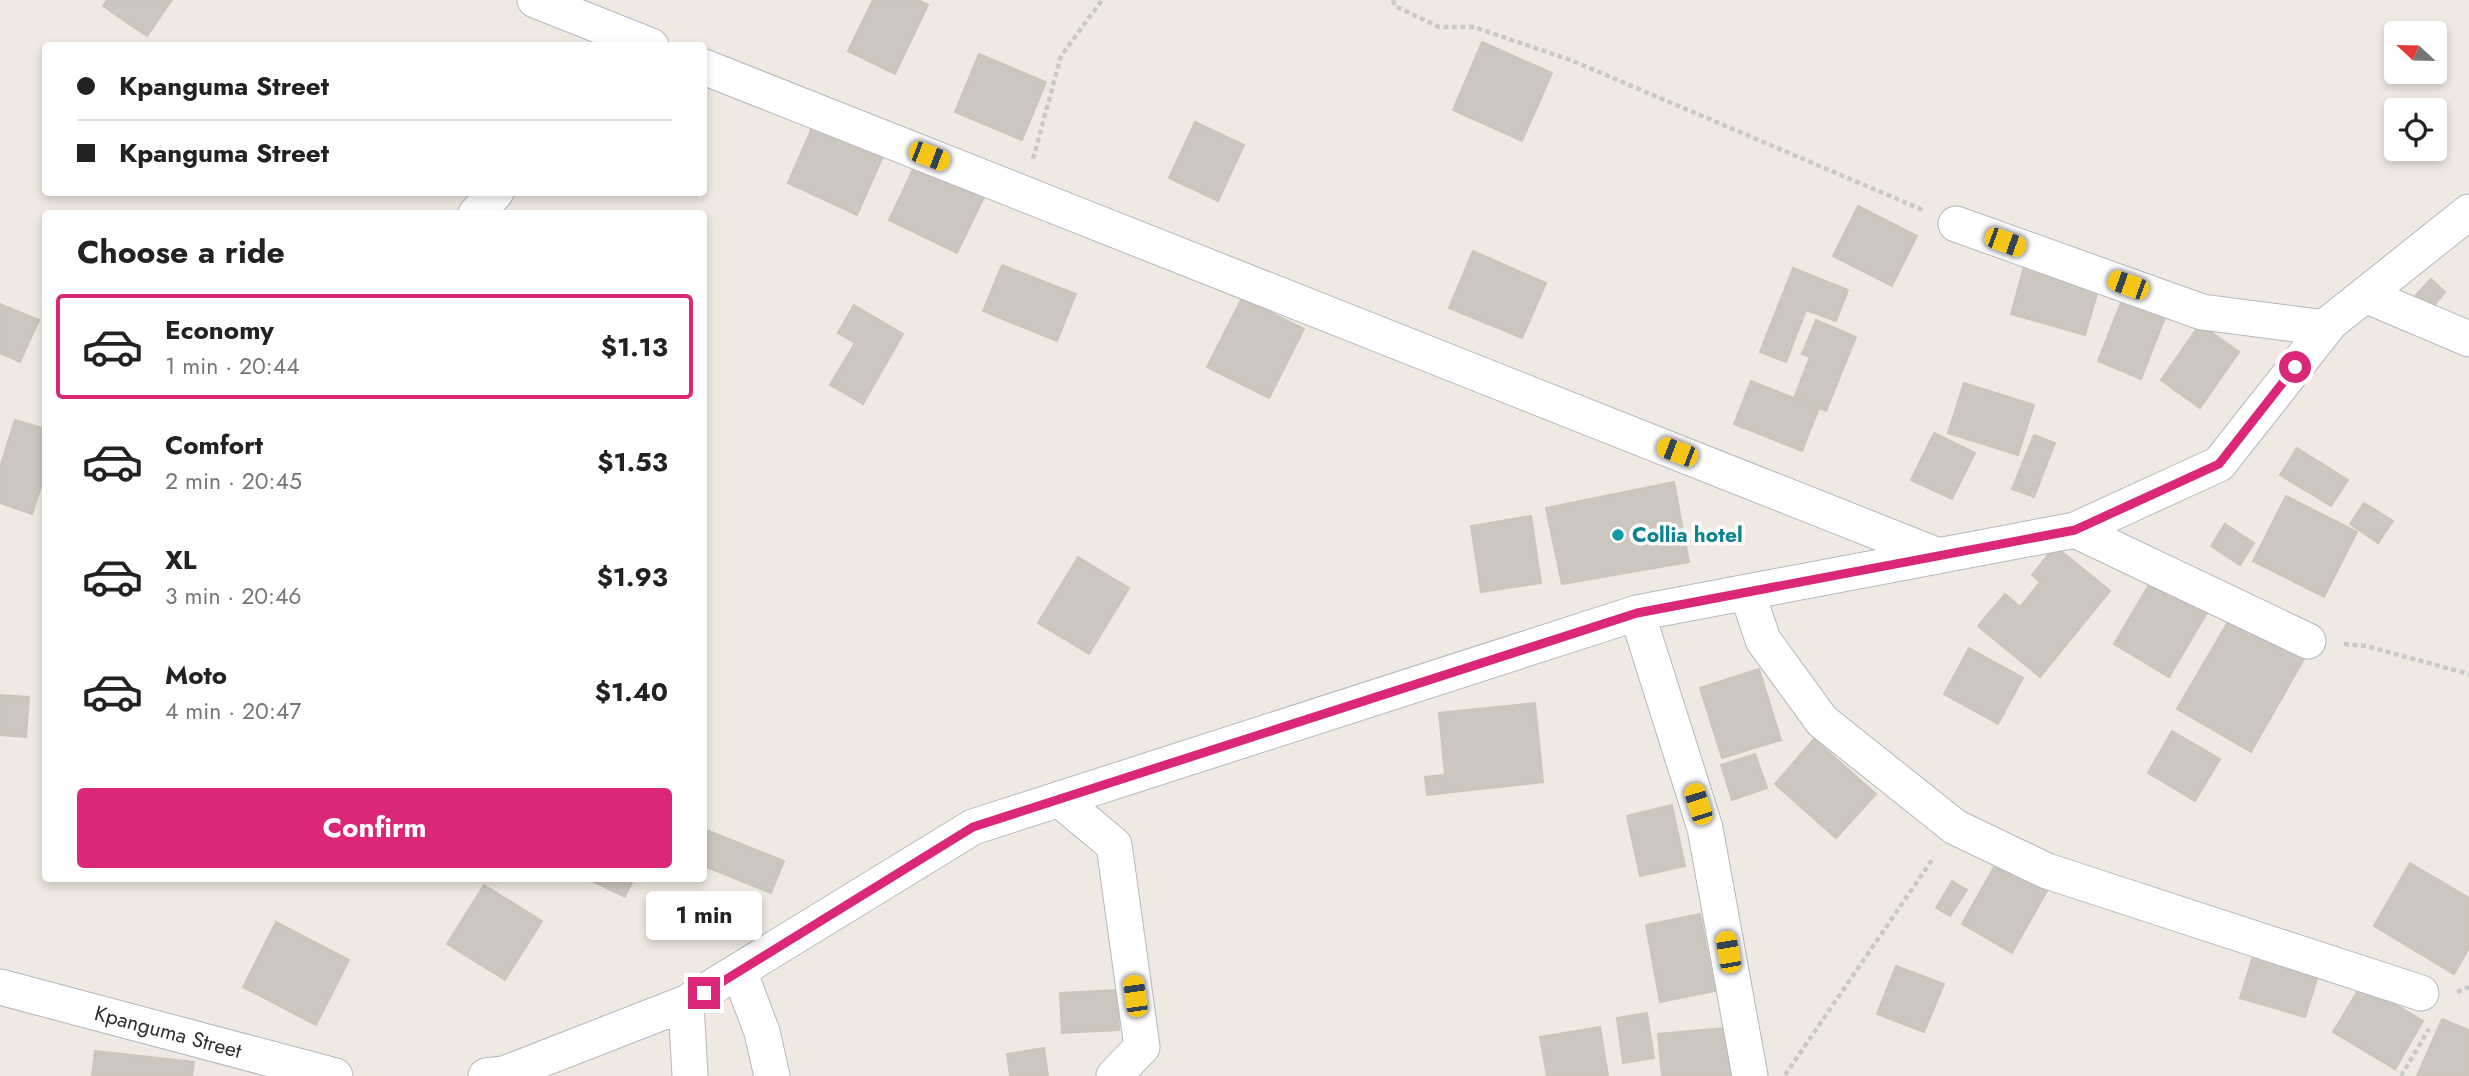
<!DOCTYPE html>
<html lang="en">
<head>
<meta charset="utf-8">
<style>
	:root { --surface:#fff; --page:#f6f6f6; --text:#222; --muted:#767676; --line:#e0e0e0; --accent:#db2777 }
	body { margin:0; font-family:Jost,sans-serif; background:var(--page); color:var(--text); height:100vh; display:flex; flex-direction:column; font-size:26px; white-space:nowrap }
	* { box-sizing:border-box; margin:0 }
	p { font-size:23px; color:var(--muted) }
	.icon { flex:none; width:38px; height:38px; fill:none; stroke:currentColor; stroke-width:2; stroke-linecap:round; stroke-linejoin:round }
	.map { position:relative; flex:1; overflow:hidden }
	.drawer { position:absolute; left:42px; top:210px; width:665px; height:672px; display:flex; flex-direction:column; background:var(--surface); border-radius:7px; box-shadow:0 4px 10px #0003 }
	.drawer>* { flex:none }
	.banner { position:absolute; left:42px; top:42px; width:665px; height:154px; border-radius:7px; box-shadow:0 4px 10px #0003; display:grid; align-content:center; height:154px; padding:0 35px; background:var(--surface) }
	.needle { width:46px; rotate:292deg }
	.tools { position:absolute; left:2384px; top:21px; display:grid; gap:14px }
	.tools a { display:grid; place-items:center; width:63px; height:63px; border-radius:7px; background:var(--surface); box-shadow:0 4px 10px #0003; font-size:35px }
	.end { position:absolute; width:32px; height:32px; margin:-16px; border:9px solid #db2777; background:#fff; box-shadow:0 0 0 4px #fff }
	.from { border-radius:50% }
	.bubble { position:absolute; height:49px; border-radius:7px; background:var(--surface); box-shadow:0 4px 10px #0003; font-size:23px; font-weight:700; line-height:49px; text-align:center }
	.car { position:absolute; width:21px; height:42px; margin:-21px -10px; border-radius:9px; box-shadow:0 0 5px 2px #0007; background:linear-gradient(#f5c518 24%,#345 0 40%,#f5c518 0 76%,#345 0 86%,#f5c518 0) }
	.banner b { display:flex; align-items:center; gap:24px; height:66px; font-size:26px }
	.banner b+b { border-top:2px solid var(--line) }
	.banner i { width:18px; height:18px; background:var(--text) }
	ul { padding:0; list-style:none }
	li { display:flex; align-items:center; gap:21px; height:105px; margin:0 14px 10px; padding:0 21px; border:4px solid transparent; border-radius:7px }
	li div { flex:1 }
	li b { display:block; font-size:26px }
	li em { font-style:normal; font-weight:700 }
	li.current { border-color:var(--accent) }
	li>.icon { width:63px; height:63px; stroke-width:1.5 }
	h2 { padding:0 35px; font-size:32px; line-height:84px }
	.action { display:flex; gap:14px; margin-top:auto; padding:14px 35px }
	.action a { flex:1; height:80px; border-radius:7px; background:var(--accent); color:#fff; font-size:28px; font-weight:700; line-height:80px; text-align:center }
	.map>svg:first-child { display:block }
</style>
</head>
<body>
<div class="map">
<svg width="2469" height="1076" viewBox="0 0 2469 1076">
	<rect width="100%" height="100%" fill="#efe9e1"/>
	<path fill="#cbc7bf" stroke="#cbc5ba" stroke-width="2" d="M107,0H172L147,36L103,6Z
		M873,0H918L928,5L895,74L848,51Z
		M1482,42L1552,73L1522,141L1453,110Z
		M979,54L1046,82L1022,140L955,112Z
		M1195,122L1244,145L1218,201L1169,178Z
		M814,123L884,154L857,215L788,183Z
		M917,161L985,195L957,253L889,220Z
		M1858,206L1917,236L1892,286L1833,256Z
		M1473,251L1546,283L1522,338L1449,308Z
		M2025,263L2100,284L2085,335L2011,314Z
		M1002,265L1076,294L1057,341L983,311Z
		M1793,268L1848,290L1836,321L1806,310L1786,362L1760,352Z
		M2431,279L2445,292L2431,309L2416,295Z
		M2124,295L2167,312L2141,379L2098,361Z
		M1242,298L1304,329L1269,398L1207,367Z
		M0,304L39,320L20,362L0,353Z
		M854,305L903,334L863,404L830,385L855,343L838,333Z
		M1816,320L1856,337L1826,411L1794,398L1810,357L1802,354Z
		M2200,324L2239,352L2200,408L2161,380Z
		M1751,381L1819,408L1802,451L1734,424Z
		M1964,383L2034,405L2018,455L1948,433Z
		M15,420L46,429V471L32,514L0,503V467Z
		M1934,433L1975,453L1952,499L1911,480Z
		M2034,435L2055,443L2034,497L2012,489Z
		M2297,448L2348,480L2331,506L2280,475Z
		M1674,482L1689,562L1562,584L1546,508Z
		M2286,496L2357,532L2324,597L2253,561Z
		M2364,503L2393,521L2378,543L2350,524Z
		M1531,516L1541,583L1481,592L1471,526Z
		M2225,524L2254,543L2240,565L2211,546Z
		M2055,546L2110,591L2040,677L1978,626L2005,594L2020,607L2040,582L2032,575Z
		M1078,557L1129,588L1089,654L1038,623Z
		M2153,578L2208,611L2169,677L2114,644Z
		M2232,615L2305,657L2251,752L2177,709Z
		M1969,648L2023,678L1998,724L1944,694Z
		M1759,669L1781,740L1722,758L1700,688Z
		M0,695L29,697L26,737L0,735Z
		M1535,703L1543,782L1427,795L1425,777L1445,775L1439,713Z
		M2172,731L2220,759L2195,801L2148,773Z
		M1814,739L1876,794L1836,838L1775,784Z
		M1755,754L1767,788L1732,800L1721,765Z
		M1672,805L1685,866L1640,876L1627,816Z
		M704,829L784,861L771,893L704,866Z
		M2003,851L2053,880L2012,953L1962,924Z
		M2410,863L2469,898V948L2454,974L2374,926Z
		M586,878H634L625,897Z
		M1952,881L1967,890L1950,916L1936,908Z
		M484,885L542,921L505,980L447,944Z
		M1700,914L1715,991L1660,1002L1646,925Z
		M276,922L349,960L316,1025L243,987Z
		M2255,950L2320,970L2305,1017L2240,998Z
		M1896,966L1944,984L1924,1032L1877,1014Z
		M2362,984L2423,1021L2395,1069L2333,1032Z
		M1117,990L1119,1030L1062,1033L1060,993Z
		M1647,1013L1654,1058L1623,1063L1617,1018Z
		M2442,1019L2469,1030V1076H2417Z
		M1600,1027L1608,1076H1547L1540,1037Z
		M1735,1027L1739,1076H1662L1658,1034Z
		M1044,1048L1048,1076H1010L1007,1054Z
		M95,1051L194,1062L192,1076H92Z"/>
	<g fill="none" stroke-linecap="round" stroke-linejoin="round">
		<g stroke="#b4b7c1" stroke-width="37">
			<path id="minor" d="M535,0L651,46
				M704,67L1936,555
				M476,214L496,192
				M1956,224L2202,312L2326,328
				M2365,295L2469,339
				M2075,530L2308,641
				M1747,592L1763,640L1822,721L1955,827L2047,871L2421,993
				M1637,613L1705,828L1750,1076
				M1059,799L1114,845L1142,1047L1114,1076
				M739,971L762,1032L772,1076
				M0,987L335,1076
				M686,1003L690,1076
				M486,1076L504,1074L686,1003L973,827L1637,613L2075,530L2219,464L2331,322L2469,212"/>
		</g>
		<path stroke="#c9c9c9" stroke-width="4.5" stroke-dasharray="5 3.5" stroke-linecap="butt" d="M1393,0L1395,6L1439,27H1474L1573,61L1923,210
			M1033,159L1061,56L1102,0
			M2344,644L2366,646L2469,674
			M2457,992L2469,987
			M1785,1075L1934,857
			M2401,1076L2429,1029"/>
		<use href="#minor" stroke="#fff" stroke-width="35"/>
	</g>
	<g fill="none" stroke-linecap="round" stroke-linejoin="round">
		<path stroke="#db2777" stroke-width="9" d="M704,993L973,827L1637,613L2075,530L2219,464L2295,367"/>
	</g>
	<circle fill="#0f9aa8" stroke="#fff" stroke-width="2.5" cx="1618" cy="535" r="7"/>
	<g text-anchor="middle" dominant-baseline="central" stroke-width="7" stroke-linejoin="round" paint-order="stroke">
		<g font-size="21" font-weight="bold" fill="#0d838f" stroke="#fff" text-anchor="start">
			<text x="1632" y="535">Collia hotel</text>
		</g>
		<g font-size="21" fill="#2e2e2e" stroke="#fff">
			<text transform="translate(168 1032) rotate(15)">Kpanguma Street</text>
		</g>
	</g>
</svg>
<div class="tools">
<a><svg class="needle" viewBox="-14 -14 28 28"><path d="M0-13l5 13h-10z" fill="#e53935"/><path d="M0 13l5-13h-10z" fill="#767676"/></svg></a>
<a><svg class="icon" aria-label="locate" viewBox="0 0 24 24"><circle cx="12" cy="12" r="6"/><path d="M12 2v4M12 18v4M2 12h4M18 12h4"/></svg></a>
</div>
<i class="end from" style="left:2295px;top:367px"></i>
<i class="end" style="left:704px;top:993px"></i>
<div class="bubble" style="left:646px;top:891px;width:116px">1 min</div>
<i class="car" style="left:929px;top:156px;rotate:111deg"></i>
<i class="car" style="left:2005px;top:242px;rotate:110deg"></i>
<i class="car" style="left:2128px;top:285px;rotate:290deg"></i>
<i class="car" style="left:1677px;top:452px;rotate:291deg"></i>
<i class="car" style="left:1698px;top:804px;rotate:342deg"></i>
<i class="car" style="left:1728px;top:952px;rotate:350deg"></i>
<i class="car" style="left:1135px;top:996px;rotate:352deg"></i>
<div class="banner">
<b><i class="from"></i>Kpanguma Street</b>
<b><i></i>Kpanguma Street</b>
</div>
<section class="drawer">
<h2>Choose a ride</h2>
<ul>
<li class="current"><svg class="icon" aria-label="car" viewBox="0 0 24 24"><path d="M5 17H2v-5l4-1 3-4h7l3 4 3 1v5h-3M9 17h6M6 11h13"/><circle cx="7" cy="17" r="2"/><circle cx="17" cy="17" r="2"/></svg><div><b>Economy</b><p>1 min · 20:44</p></div><em>$1.13</em></li>
<li><svg class="icon" aria-label="car" viewBox="0 0 24 24"><path d="M5 17H2v-5l4-1 3-4h7l3 4 3 1v5h-3M9 17h6M6 11h13"/><circle cx="7" cy="17" r="2"/><circle cx="17" cy="17" r="2"/></svg><div><b>Comfort</b><p>2 min · 20:45</p></div><em>$1.53</em></li>
<li><svg class="icon" aria-label="car" viewBox="0 0 24 24"><path d="M5 17H2v-5l4-1 3-4h7l3 4 3 1v5h-3M9 17h6M6 11h13"/><circle cx="7" cy="17" r="2"/><circle cx="17" cy="17" r="2"/></svg><div><b>XL</b><p>3 min · 20:46</p></div><em>$1.93</em></li>
<li><svg class="icon" aria-label="car" viewBox="0 0 24 24"><path d="M5 17H2v-5l4-1 3-4h7l3 4 3 1v5h-3M9 17h6M6 11h13"/><circle cx="7" cy="17" r="2"/><circle cx="17" cy="17" r="2"/></svg><div><b>Moto</b><p>4 min · 20:47</p></div><em>$1.40</em></li>
</ul>
<div class="action"><a>Confirm</a></div>
</section>
</div>
</body>
</html>
